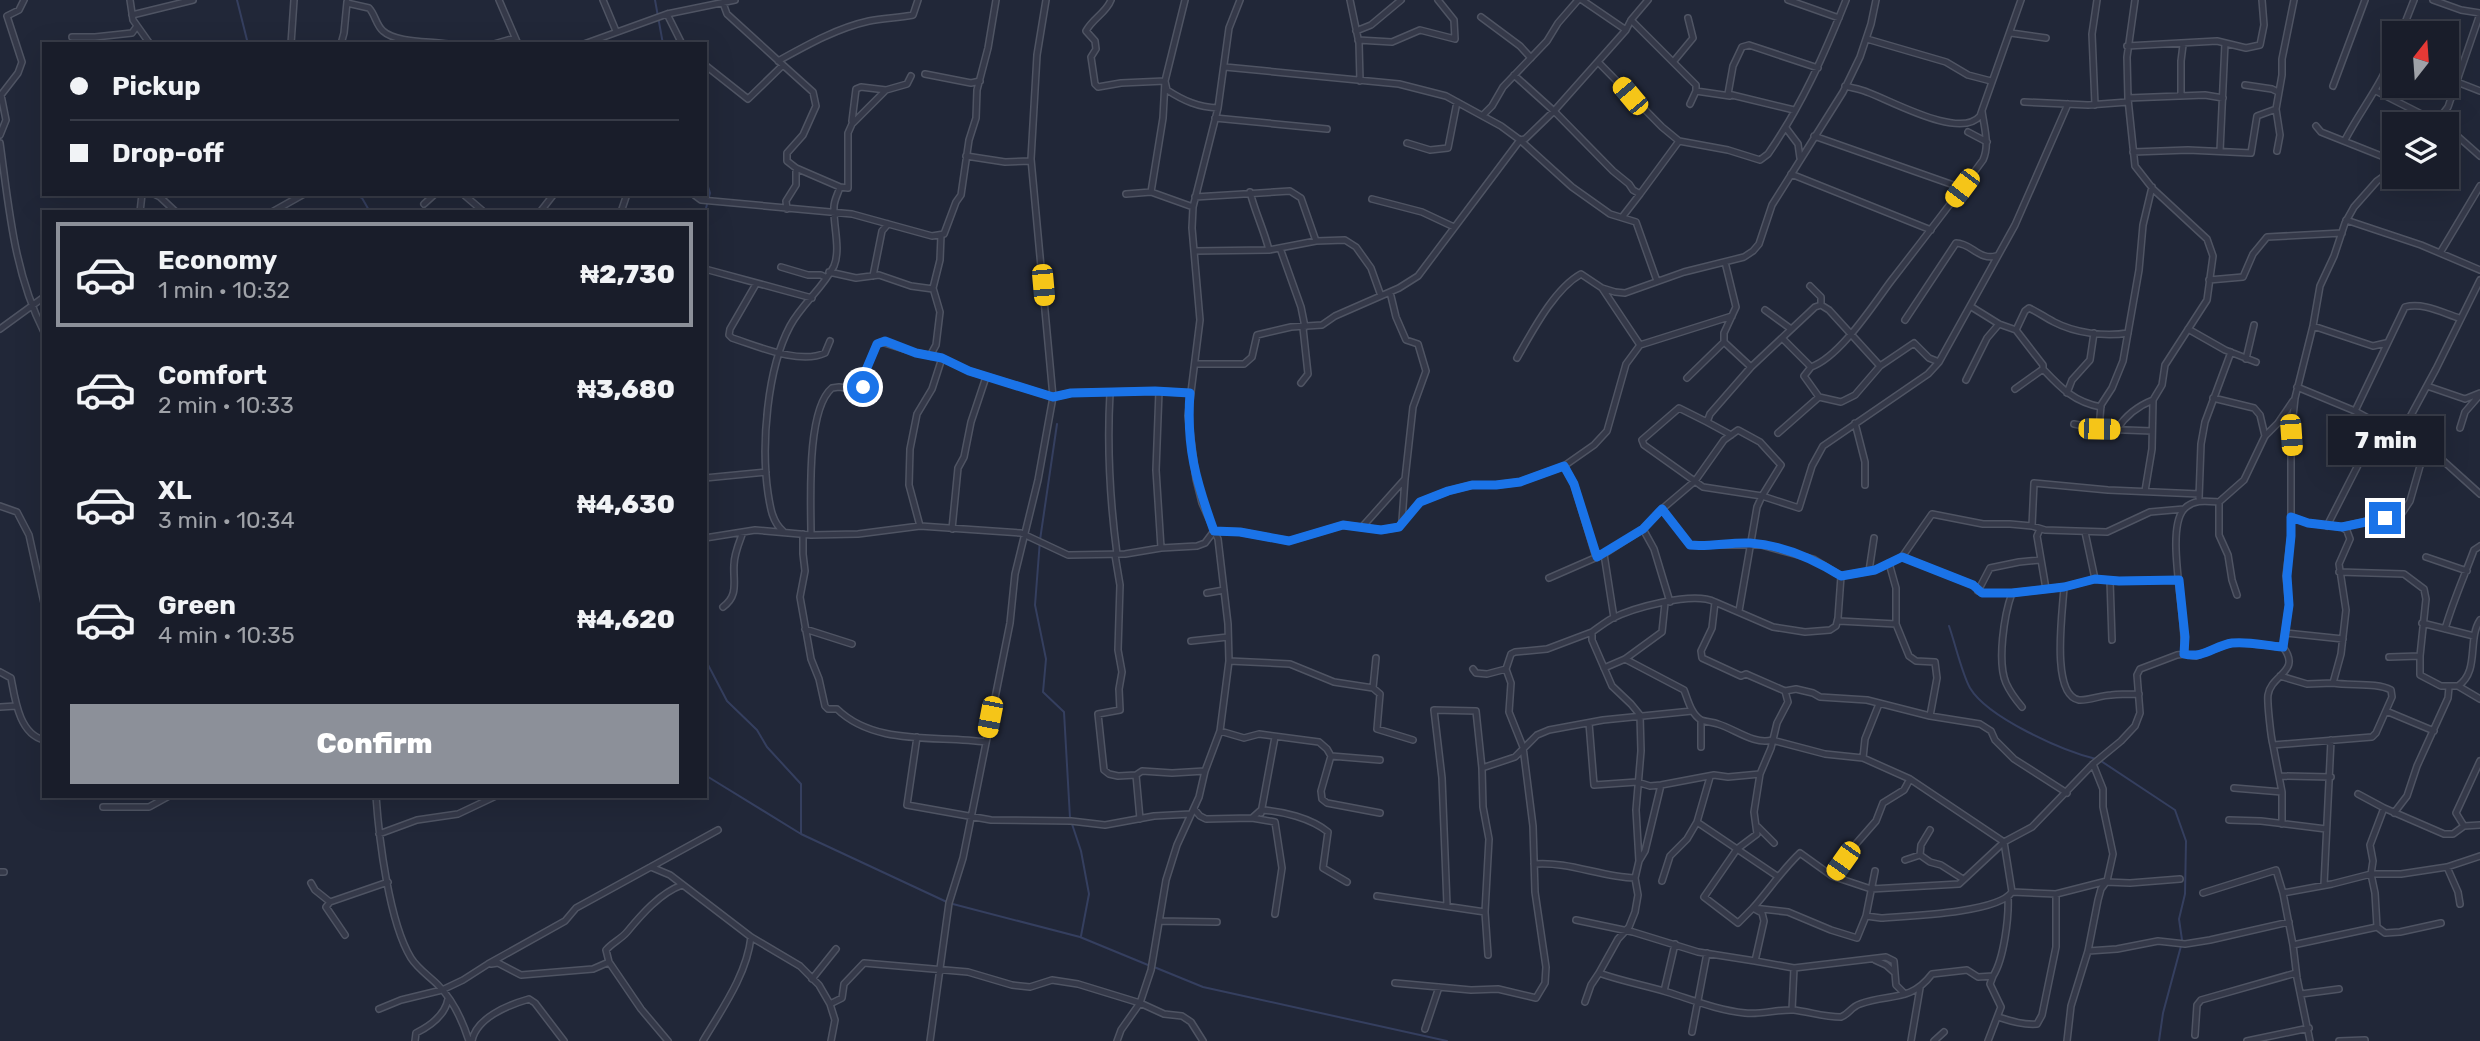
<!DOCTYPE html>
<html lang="en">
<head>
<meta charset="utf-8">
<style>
	:root { --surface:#191d2a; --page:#262a36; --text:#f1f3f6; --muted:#9fa2a8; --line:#373b47; --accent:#8c9099 }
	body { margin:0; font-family:Rubik,sans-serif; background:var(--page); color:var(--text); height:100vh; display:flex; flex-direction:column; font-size:26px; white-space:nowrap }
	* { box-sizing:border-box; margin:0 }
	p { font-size:23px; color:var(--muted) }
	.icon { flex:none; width:38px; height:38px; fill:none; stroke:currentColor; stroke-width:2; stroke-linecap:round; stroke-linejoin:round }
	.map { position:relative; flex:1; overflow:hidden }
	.side { position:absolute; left:42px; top:210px; width:665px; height:588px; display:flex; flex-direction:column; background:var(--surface); border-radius:0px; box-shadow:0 7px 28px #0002,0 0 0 2px var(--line) }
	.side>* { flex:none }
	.banner { position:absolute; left:42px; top:42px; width:665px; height:154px; border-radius:0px; box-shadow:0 7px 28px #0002,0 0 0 2px var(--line); display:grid; align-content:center; height:154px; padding:0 28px; background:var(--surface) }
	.needle { width:46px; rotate:17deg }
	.tools { position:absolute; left:2382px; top:21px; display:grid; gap:14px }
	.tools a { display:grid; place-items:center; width:77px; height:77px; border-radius:0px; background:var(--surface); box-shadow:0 7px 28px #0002,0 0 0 2px var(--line); font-size:35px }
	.end { position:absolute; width:32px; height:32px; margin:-16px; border:9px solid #1a73e8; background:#fff; box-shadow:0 0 0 4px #fff }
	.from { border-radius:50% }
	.bubble { position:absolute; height:49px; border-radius:0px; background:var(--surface); box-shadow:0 7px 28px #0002,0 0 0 2px var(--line); font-size:23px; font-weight:800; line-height:49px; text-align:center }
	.car { position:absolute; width:21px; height:42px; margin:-21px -10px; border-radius:9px; box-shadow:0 0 5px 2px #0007; background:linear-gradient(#f5c518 24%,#345 0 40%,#f5c518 0 76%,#345 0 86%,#f5c518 0) }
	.banner b { display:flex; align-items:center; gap:24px; height:66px; font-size:26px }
	.banner b+b { border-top:2px solid var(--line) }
	.banner i { width:18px; height:18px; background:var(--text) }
	ul { padding:12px 0 0; list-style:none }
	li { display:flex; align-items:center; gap:21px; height:105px; margin:0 14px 10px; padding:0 14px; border:4px solid transparent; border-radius:0px }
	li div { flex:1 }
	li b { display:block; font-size:26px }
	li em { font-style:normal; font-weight:800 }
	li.current { border-color:var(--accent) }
	li>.icon { width:63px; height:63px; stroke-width:1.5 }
	.button { display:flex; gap:14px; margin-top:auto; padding:14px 28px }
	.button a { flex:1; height:80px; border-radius:0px; background:var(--accent); color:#fff; font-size:28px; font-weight:800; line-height:80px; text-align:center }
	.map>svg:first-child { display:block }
</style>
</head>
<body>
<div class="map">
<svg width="2480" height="1041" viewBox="0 0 2480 1041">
	<rect width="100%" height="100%" fill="#212738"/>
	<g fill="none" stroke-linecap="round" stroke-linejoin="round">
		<path stroke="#353f5f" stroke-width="2" d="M237,0L248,44
			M655,0L663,44
			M354,194L362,198L370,212
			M705,212L710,193L705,177
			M1057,424L1040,540L1035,605L1046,659L1043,692L1064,712L1070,818L1081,851L1089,894L1081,936
			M1949,626C1955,643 1962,674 1970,688C1988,718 2063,751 2096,759
			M705,659L727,701L757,730L767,747L801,784V833
			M2101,761L2175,810L2186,841L2185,894L2179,919L2182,940
			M705,775L801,834L949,903L1080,937L1148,965
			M1154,967L1203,987L1447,1041
			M2159,1041L2163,1013L2181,946"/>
		<g stroke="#4f5463" stroke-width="8">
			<path id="minor" d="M130,0L133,20L150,44
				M499,0L518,44
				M603,0L616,31
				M1111,0C1106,13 1093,18 1086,31L1095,41L1096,49L1091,57L1095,84L1098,87L1121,83L1165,81L1167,90C1184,101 1198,107 1218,108
				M1185,0L1165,81L1163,118L1151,192L1193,207
				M1350,0L1359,43L1360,81
				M1582,0L1626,30
				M1788,0L1839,18
				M2135,0L2127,57L2128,99L2135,166L2153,189L2207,239L2213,256L2207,300L2165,365L2162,385L2153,400L2152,449L2145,491
				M2433,0L2461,10L2480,13
				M347,3L369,8C375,14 376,25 383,31C396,43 431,41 448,44
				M667,14L682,44
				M132,15L193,0
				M1481,17L1520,46L1531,58
				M1631,20L1696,85V91L1690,104
				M1356,31L1371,25L1401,0
				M2011,33L2046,38
				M2401,33L2414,0
				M72,37H95L132,33L137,26
				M1867,39L1946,62L1968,75L1991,81
				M1358,40L1392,42L1420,30L1455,39L1454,20L1438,0
				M291,44L294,0
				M341,44L344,33L347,2
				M494,44L515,38
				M584,44L667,14L735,0
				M2127,46L2217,41L2246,48L2260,45L2264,25L2262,0
				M778,61C807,45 837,28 869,21C884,18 898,18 913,15L918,0
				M1674,61L1693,38L1688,18
				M1598,62L1662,127L1679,141L1728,150L1760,160L1768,154C1802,105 1824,55 1846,0
				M705,65L748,99L783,65L727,14L723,3
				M783,65L813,92L816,106L803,135L787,153V161L796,168L840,187
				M1225,67L1399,84L1446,96L1501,126L1520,140L1572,187L1610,214L1636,222L1657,281
				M925,74L971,83L980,81
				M1514,75L1554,111L1613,171L1629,184L1633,190L1640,194L1679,141
				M2457,82L2480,91
				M2245,85L2272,89L2278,92
				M1845,86C1852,88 1860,89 1867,92C1890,100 1960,140 1980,116L2021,0
				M2333,86L2365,0
				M1696,91L1730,96
				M2376,91L2437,122
				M2181,95V61L2183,45
				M2128,98L2205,95L2223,98
				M2024,102L2088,105L2128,102
				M2095,105L2092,34L2097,0
				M1794,110L1728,94L1733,66L1742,47L1749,45L1818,68
				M1483,115L1492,106L1503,87L1547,41L1558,23L1578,0
				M1215,118L1327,129
				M852,121L856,89L861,87L886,90
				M2435,124L2448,107L2480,14
				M2316,126L2321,132L2394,161
				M1786,128L1798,144L1800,158
				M1968,132L1987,142
				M2454,133L2480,156
				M0,135L6,120L1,95L18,73L22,62L7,16L19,10L24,0
				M1814,136L1962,188
				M2345,140C2361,109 2383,83 2394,50
				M0,143C9,208 14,273 44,332
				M1407,143L1430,150L1448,148L1457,102
				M2220,151L2225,43
				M2277,151L2280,135L2276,109L2282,75V59L2294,0
				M2133,152L2188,150L2251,153L2257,116L2276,109
				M966,156L1005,162L1031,161
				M1791,174L1931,230
				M1250,192C1255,212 1264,230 1269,250
				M154,194L160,197L176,212
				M463,194L484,212
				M649,194H675
				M693,194L701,200L852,214L932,236L944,234L956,202L961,195L969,140L976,118L977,90L988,48L996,0
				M1126,194L1151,192
				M1195,197L1290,191L1301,198L1316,241
				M1372,199L1422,212L1454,227
				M424,204L435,194
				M787,209L786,201L796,185V168
				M140,212L142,194
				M272,212L304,194
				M540,212L554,194
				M621,212L627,194
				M1623,216L1640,194
				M2346,220L2421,245L2480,270
				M1280,248L1301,307L1305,327
				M1194,251L1269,250L1316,241L1345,240L1356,247L1371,268L1381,296
				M2440,253L2480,186
				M1725,262L1736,307L1724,333V342L1751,367
				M781,267L808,275H821L825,277
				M705,269L812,298
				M829,272L856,278L879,275L911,286L933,289
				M873,276L882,231L888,224
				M2209,280L2243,277L2253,254L2267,237L2342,233
				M756,284L730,329L729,335L732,338C757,346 800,365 825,353L830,341
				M1810,286L1821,297V305
				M1390,292L1396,317L1406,340L1418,344L1426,371L1413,407L1405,479
				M1970,306L1999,324L2016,330L2043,365V369C2061,388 2074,402 2101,407
				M1765,310L1791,329
				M1905,320L1956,243C1971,243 1980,261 1996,256
				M2313,326L2373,346L2386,343
				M0,329L44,297
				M2188,329L2225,350L2256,362
				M2016,330L2025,311L2029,308C2038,312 2046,318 2054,322C2075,333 2105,337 2128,333
				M1782,338L1811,367C1840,357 1873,305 1891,281C1922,241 1953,201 1983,160C1990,145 1984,127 1982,111
				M1640,345L1602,288L1615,292L1625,293L1684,272L1744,257L1753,251L1759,244L1772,205L1843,92L1860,57L1871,24L1876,0
				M930,356L936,345L940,312L933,288L940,260L941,235
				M1517,358C1532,332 1554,289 1581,274L1602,288
				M2246,359L2254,325
				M1195,364H1244L1252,357L1257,335L1291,327L1322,325L1335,316L1399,288L1418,276L1520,140L1525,139L1554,111L1626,30L1631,20L1648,0
				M1811,367L1804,376L1819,397L1841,402L1855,395L1880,366
				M1687,378L1724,342
				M1966,380L1987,338L1999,324
				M1301,383L1308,374L1303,328
				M2427,386L2465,399L2480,393
				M2297,387L2355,411L2379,424L2403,430
				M2015,389L2043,369
				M1159,391L1156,470L1161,548
				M1110,393C1107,446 1110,501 1117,554
				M2067,393L2072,380L2090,360L2094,333
				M2213,398L2254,408L2260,415L2265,436
				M2355,411L2405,307C2423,302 2443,313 2459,318
				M1707,422L1679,408L1642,440L1644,445L1703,487L1762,496L1757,507L1739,611
				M1855,423L1865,462V485
				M2074,424L2099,429L2152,431
				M2460,428L2465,412L2478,397
				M2099,429L2101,405L2112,388L2123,361L2139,270L2143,225L2152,187
				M2117,429C2126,415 2138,406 2153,400
				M2403,430L2436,369L2480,280
				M2403,430V435L2439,457L2480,494
				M1778,433L1819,397
				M1731,435L1707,422L1710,414L1751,367L1815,307L1821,305L1829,310L1880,366L1914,343L1929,358L1939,362
				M1564,466L1574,484L1596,557
				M705,478L766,472
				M2199,498L2201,444L2205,422L2231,352
				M2219,502V535L2228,555L2232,580L2237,595
				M0,506L17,512L29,535L44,603
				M1662,509L1690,545H1761L1813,559L1841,576L1875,570L1902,557L1973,585L1982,593H2012L2064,587L2095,579L2119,581L2179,580
				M2291,517L2308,523L2342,527L2402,513L2410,501L2420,466L2429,450
				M920,526L909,485L910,449L917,414L932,389L942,358
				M1363,526L1405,479L1402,521
				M2032,526L2034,483L2108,490L2199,494
				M2327,526L2379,424
				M2342,527L2347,531L2350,539L2339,564L2346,610L2341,654L2333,683C2350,686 2377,682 2391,690L2392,697L2376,733L2372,737L2273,745C2271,738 2267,702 2268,695C2271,674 2302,672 2283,647L2289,605L2286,576L2291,536V435L2295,398L2313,326L2320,286L2334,256L2345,223L2354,207L2377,181L2394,169
				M952,529L958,468L964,457L971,422L986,377
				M1643,529L1654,549L1670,602
				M2040,529L2037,536L2046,589
				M783,531C772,522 770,506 768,493C761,445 767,369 790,326C802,304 823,288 834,266C841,249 833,225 834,207C834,200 838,194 840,187L848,188V133L852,124L886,90L907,84L911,76
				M2085,532L2095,579
				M803,534V554L805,571L800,597L811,659L819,679L825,706L828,709H837C875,746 936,735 986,742
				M811,535C811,501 806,410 832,388L839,387L861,390L866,370L877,344L881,342L917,353L942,358L969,371L1053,397L1071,393L1155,391L1190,393
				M705,538L755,530L811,535L858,534L920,526L1021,533L1068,555L1125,554L1161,548L1197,546L1205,543L1214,531L1240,532L1289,541L1343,525L1382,530L1399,527L1420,502L1448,491L1472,485H1496L1520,482L1564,466L1594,445L1607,431L1626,364L1640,345L1732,316
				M1604,554L1614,618
				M1115,555L1120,585L1118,650L1122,672L1119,689L1120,710L1098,714L1104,770L1109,774L1118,776L1136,775L1142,771L1172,773L1205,771
				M1902,557L1932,514L1983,524H2010L2032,526L2045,530L2107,532L2150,512L2184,509
				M2426,557L2467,571
				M1889,563L1896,588V624L1909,656L1916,661L1935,662L1937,678L1930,716
				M1869,571L1874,538
				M2339,572L2404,574L2424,589L2426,599L2420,656V675L2441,686H2458C2480,671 2467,640 2480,620
				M1841,576L1838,618L1839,621L1896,624
				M1549,578L1604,554L1643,529L1662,509L1695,481L1724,440L1738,430L1760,442L1781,465L1762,496L1799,508L1812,466L1823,446L1928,374L1939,362L2015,225L2068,104
				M2110,580L2112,640
				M2064,587C2063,609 2050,695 2079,700C2088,701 2102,695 2111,695C2120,694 2130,694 2139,694
				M1978,591L1990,568L2019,562L2040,560
				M1207,593L1224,590
				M2012,593C2004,615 1997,662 2006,683C2010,692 2016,700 2022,707
				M1715,602L1773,627L1805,632L1830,630L1836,626L1838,618
				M723,607C739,595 733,582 734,565C734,554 739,543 743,532
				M2422,623L2474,636
				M805,629L852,644
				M2445,629C2453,601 2464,577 2474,550L2480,546
				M2285,633L2343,639
				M1191,641L1228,637
				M2184,654C2188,621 2164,531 2184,509C2194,499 2206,501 2219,502L2244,480L2265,436L2278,423L2293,401
				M2389,657L2420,656
				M1625,659L1684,690C1688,700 1691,714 1701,720C1706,722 1713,722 1718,724C1735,729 1754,745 1772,740L1825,754L1863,758L1910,779L2004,842L2012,892
				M1229,661L1290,664L1334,682L1373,688L1376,658
				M1604,668L1625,659L1662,632L1665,603
				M1506,669L1511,654L1515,652L1547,649L1592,632
				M0,672L11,678C15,699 19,734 44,740
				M2280,676L2307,684L2333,683
				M2458,686L2480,699
				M1373,688L1380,694L1377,729L1413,740
				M0,707L16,706
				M2386,711L2434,731
				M1701,720V747
				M1589,723L1594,785L1637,782L1650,786L1661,785L1714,775L1728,777L1760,774
				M1220,731L1244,738L1259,734L1319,742L1327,749L1331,756L1321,791L1322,799L1327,803L1380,813
				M917,737L907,805L991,820L1071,821L1105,825L1154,816L1191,814
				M2273,745L2282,792V824
				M1331,756L1380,760
				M1863,758L1865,739L1879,704
				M1136,775L1140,819
				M2280,776L2331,777
				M2234,788L2282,792
				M2358,794L2384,808L2444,834H2453L2464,826L2480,825
				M376,796C379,839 389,922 411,958C418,969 429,976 438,985C453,1000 463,1022 469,1041
				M103,807H149L169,796
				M2384,808L2370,845L2373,861L2371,874L2375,893L2377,927L2385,933L2400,932L2441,923
				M1194,809L1200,816L1206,819L1252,818L1275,822L1282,868L1275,914
				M1261,813L1275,737
				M2394,813L2407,796L2417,766L2448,698L2449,687
				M1252,818L1261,810C1282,811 1311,818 1328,832L1323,868L1347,882
				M2229,820L2261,821L2326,829
				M1697,822L1737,849L1757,834L1754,812L1760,774L1771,748L1777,723L1788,702L1785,691
				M2464,826L2456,813L2480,761
				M1758,827L1774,843
				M1930,830L1921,845L1920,855L1930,862L1941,865L1963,879
				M379,834L417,820L458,814L496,796
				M1905,860L1920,855
				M1639,861L1636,810L1641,751L1640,715L1631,704L1612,686L1592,640V632C1598,628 1604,623 1611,619C1632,608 1693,591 1715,602L1712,628L1701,651L1702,658L1741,676L1746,674L1785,691L1796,689L1813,693L1820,697L1867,700L1930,716L1980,724L1991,731L1995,740L2014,759L2067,793
				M1534,864C1569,861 1600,877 1635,878
				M651,867L670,875L751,937L800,966L819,985L830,1004L835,1020L831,1041
				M2447,867L2458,892L2460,904
				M1875,871L1866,916L1881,918C1907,916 1998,913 2012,892L2056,894L2107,881
				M0,872H4
				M1832,876L1848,853L1876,821L1883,803L1904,790L1910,779
				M1662,881L1670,856L1687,839L1697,822L1710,777
				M2106,882L2130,883L2180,879
				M311,883L315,890L330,902L388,882
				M2324,885L2331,740
				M2203,893L2276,870L2283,893
				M1377,896L1485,912
				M330,902L326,907L345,935
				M1447,905L1442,778L1434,710L1476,711L1482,768
				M1866,916L1857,938L1831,930L1788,912L1753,908C1769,890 1782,870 1800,853L1832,876L1871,889L1959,884L2004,842L2032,827L2093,764L2121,741L2135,726L2140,713L2137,675L2140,669L2177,655L2184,654L2196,656L2230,643H2245L2283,647
				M1576,920L1633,932L1698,952L1755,961L1764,921L1762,913L1753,908L1738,923L1704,897L1737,849L1777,876
				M1159,921L1217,922
				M2293,945L2377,927
				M2088,951L2117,949L2158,941L2185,944L2210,940L2289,922
				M1488,955L1485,912L1489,839L1483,807L1482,768L1515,757L1537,735L1549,730L1603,720L1692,711
				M1875,960L1886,965L1895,973L1896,985L1905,994
				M1755,961L1794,968L1886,957L1894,961L1895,973
				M609,962L606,950C612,943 621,939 627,932C641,915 660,893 682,885
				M491,964L498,963L521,975L593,969L609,962L641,1009L668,1041
				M1599,973L1618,939L1629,927L1635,912L1638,895L1635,878L1639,861L1645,851L1661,785
				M812,979L836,949
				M1395,983L1471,990L1498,989L1536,998L1545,983L1546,967L1535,892L1533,826L1523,747L1509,712L1511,683L1506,669L1487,674L1476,673L1473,669
				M1664,991L1675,944
				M2301,994L2339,989
				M1585,1002L1591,985L1599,973C1621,981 1644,985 1667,992C1693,1000 1717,1010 1745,1013C1761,1015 1778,1009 1794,1010C1810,1012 1824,1017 1841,1017C1849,1014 1851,1007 1860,1004C1889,993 1910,1003 1932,974L1967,970L1978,977L1993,976C2004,959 2009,917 2008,897
				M830,1004L842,998L844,984L864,963L968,972L1012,985L1030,987L1052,980L1078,984L1140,1003L1164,1014L1182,1016L1191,1022L1203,1041
				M379,1009L401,1000L442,990L463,980L488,964L565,921L576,908L718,830
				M1792,1010L1794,968
				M1998,1017C2011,1021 2023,1025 2037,1024L2042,1015L2056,947V894
				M1425,1029L1439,987
				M1692,1032L1707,953
				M2195,1035L2197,1005L2201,1000L2296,973
				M415,1041L416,1033C430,1026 445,1016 448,999
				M472,1041C476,1018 508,1005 529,999L535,1003L564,1041
				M703,1041C722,1009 747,974 751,937
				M930,1041L949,903L963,858L1010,623L1015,574L1038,480L1053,397L1031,159L1037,55L1046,0
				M1117,1041L1121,1030L1140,1003L1151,970L1166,880L1177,845L1199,797L1205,771L1220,731L1229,661L1228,624L1218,539L1202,503L1196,479L1188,416L1200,320L1192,228L1193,207L1218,108L1229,28L1240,0
				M1911,1041L1920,988
				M1934,1041L1944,1032
				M1988,1041L2001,1007L1990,984L1993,976
				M2067,1041L2071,1006L2088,951L2098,900L2101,889L2107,881L2113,854L2103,807V789L2093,764
				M2247,1041L2309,1028
				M2310,1041L2297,978L2293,945L2283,893L2332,884L2371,874H2401L2447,867L2480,856
				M2339,1041L2365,1040"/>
		</g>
		<use href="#minor" stroke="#353949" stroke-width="5"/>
	</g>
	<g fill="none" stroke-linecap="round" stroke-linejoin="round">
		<path stroke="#1a73e8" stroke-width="9" d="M863,387L866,370L877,344L885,341L916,353L942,358L969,371L1053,397L1071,393L1155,391L1190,393C1186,447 1196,481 1214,531L1240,532L1289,541L1343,525L1381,530L1399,527L1420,502L1448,491L1472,485H1496L1520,482L1564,466L1574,484L1597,557L1643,529L1662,509L1690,545C1710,547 1730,542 1750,543C1783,545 1814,559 1841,576L1875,570L1902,557L1973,585L1982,593H2012L2064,587L2095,579L2119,581L2179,580L2185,637L2184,654C2203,659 2214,646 2232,643C2249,641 2266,646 2283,647L2289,605L2287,576L2291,536V517L2308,523L2342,527L2385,518"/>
	</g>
</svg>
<div class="tools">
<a><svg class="needle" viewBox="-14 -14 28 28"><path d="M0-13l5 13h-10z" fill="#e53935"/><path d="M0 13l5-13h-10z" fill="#9fa2a8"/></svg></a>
<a><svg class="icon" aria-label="layers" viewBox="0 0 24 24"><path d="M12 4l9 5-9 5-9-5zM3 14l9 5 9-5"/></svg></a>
</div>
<i class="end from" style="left:863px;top:387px"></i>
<i class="end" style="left:2385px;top:518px"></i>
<div class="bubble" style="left:2328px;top:416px;width:116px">7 min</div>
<i class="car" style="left:1630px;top:96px;rotate:320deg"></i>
<i class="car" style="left:1962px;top:188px;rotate:217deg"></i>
<i class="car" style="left:1043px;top:285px;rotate:175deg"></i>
<i class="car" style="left:2099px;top:429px;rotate:91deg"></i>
<i class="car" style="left:2291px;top:435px;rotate:176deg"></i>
<i class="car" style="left:990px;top:717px;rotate:191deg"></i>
<i class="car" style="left:1843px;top:861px;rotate:215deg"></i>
<div class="banner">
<b><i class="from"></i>Pickup</b>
<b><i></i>Drop-off</b>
</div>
<section class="side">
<ul>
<li class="current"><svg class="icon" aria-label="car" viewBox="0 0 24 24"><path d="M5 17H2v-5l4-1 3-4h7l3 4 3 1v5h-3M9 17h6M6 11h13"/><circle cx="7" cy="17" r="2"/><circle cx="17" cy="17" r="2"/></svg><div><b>Economy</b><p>1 min · 10:32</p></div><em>₦2,730</em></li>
<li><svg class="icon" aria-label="car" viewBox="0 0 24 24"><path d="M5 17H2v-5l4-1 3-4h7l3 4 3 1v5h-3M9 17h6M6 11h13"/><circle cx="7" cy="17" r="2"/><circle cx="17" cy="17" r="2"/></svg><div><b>Comfort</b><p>2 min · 10:33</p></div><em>₦3,680</em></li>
<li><svg class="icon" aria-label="car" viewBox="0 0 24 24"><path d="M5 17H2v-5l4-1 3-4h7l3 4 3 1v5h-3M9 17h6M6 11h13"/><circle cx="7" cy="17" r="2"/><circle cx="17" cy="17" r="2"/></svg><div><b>XL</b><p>3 min · 10:34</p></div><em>₦4,630</em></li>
<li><svg class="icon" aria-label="car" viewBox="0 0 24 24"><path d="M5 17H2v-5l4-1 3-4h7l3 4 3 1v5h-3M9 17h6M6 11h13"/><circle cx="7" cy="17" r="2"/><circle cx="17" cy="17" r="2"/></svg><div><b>Green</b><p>4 min · 10:35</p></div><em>₦4,620</em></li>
</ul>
<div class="button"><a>Confirm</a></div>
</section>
</div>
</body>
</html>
